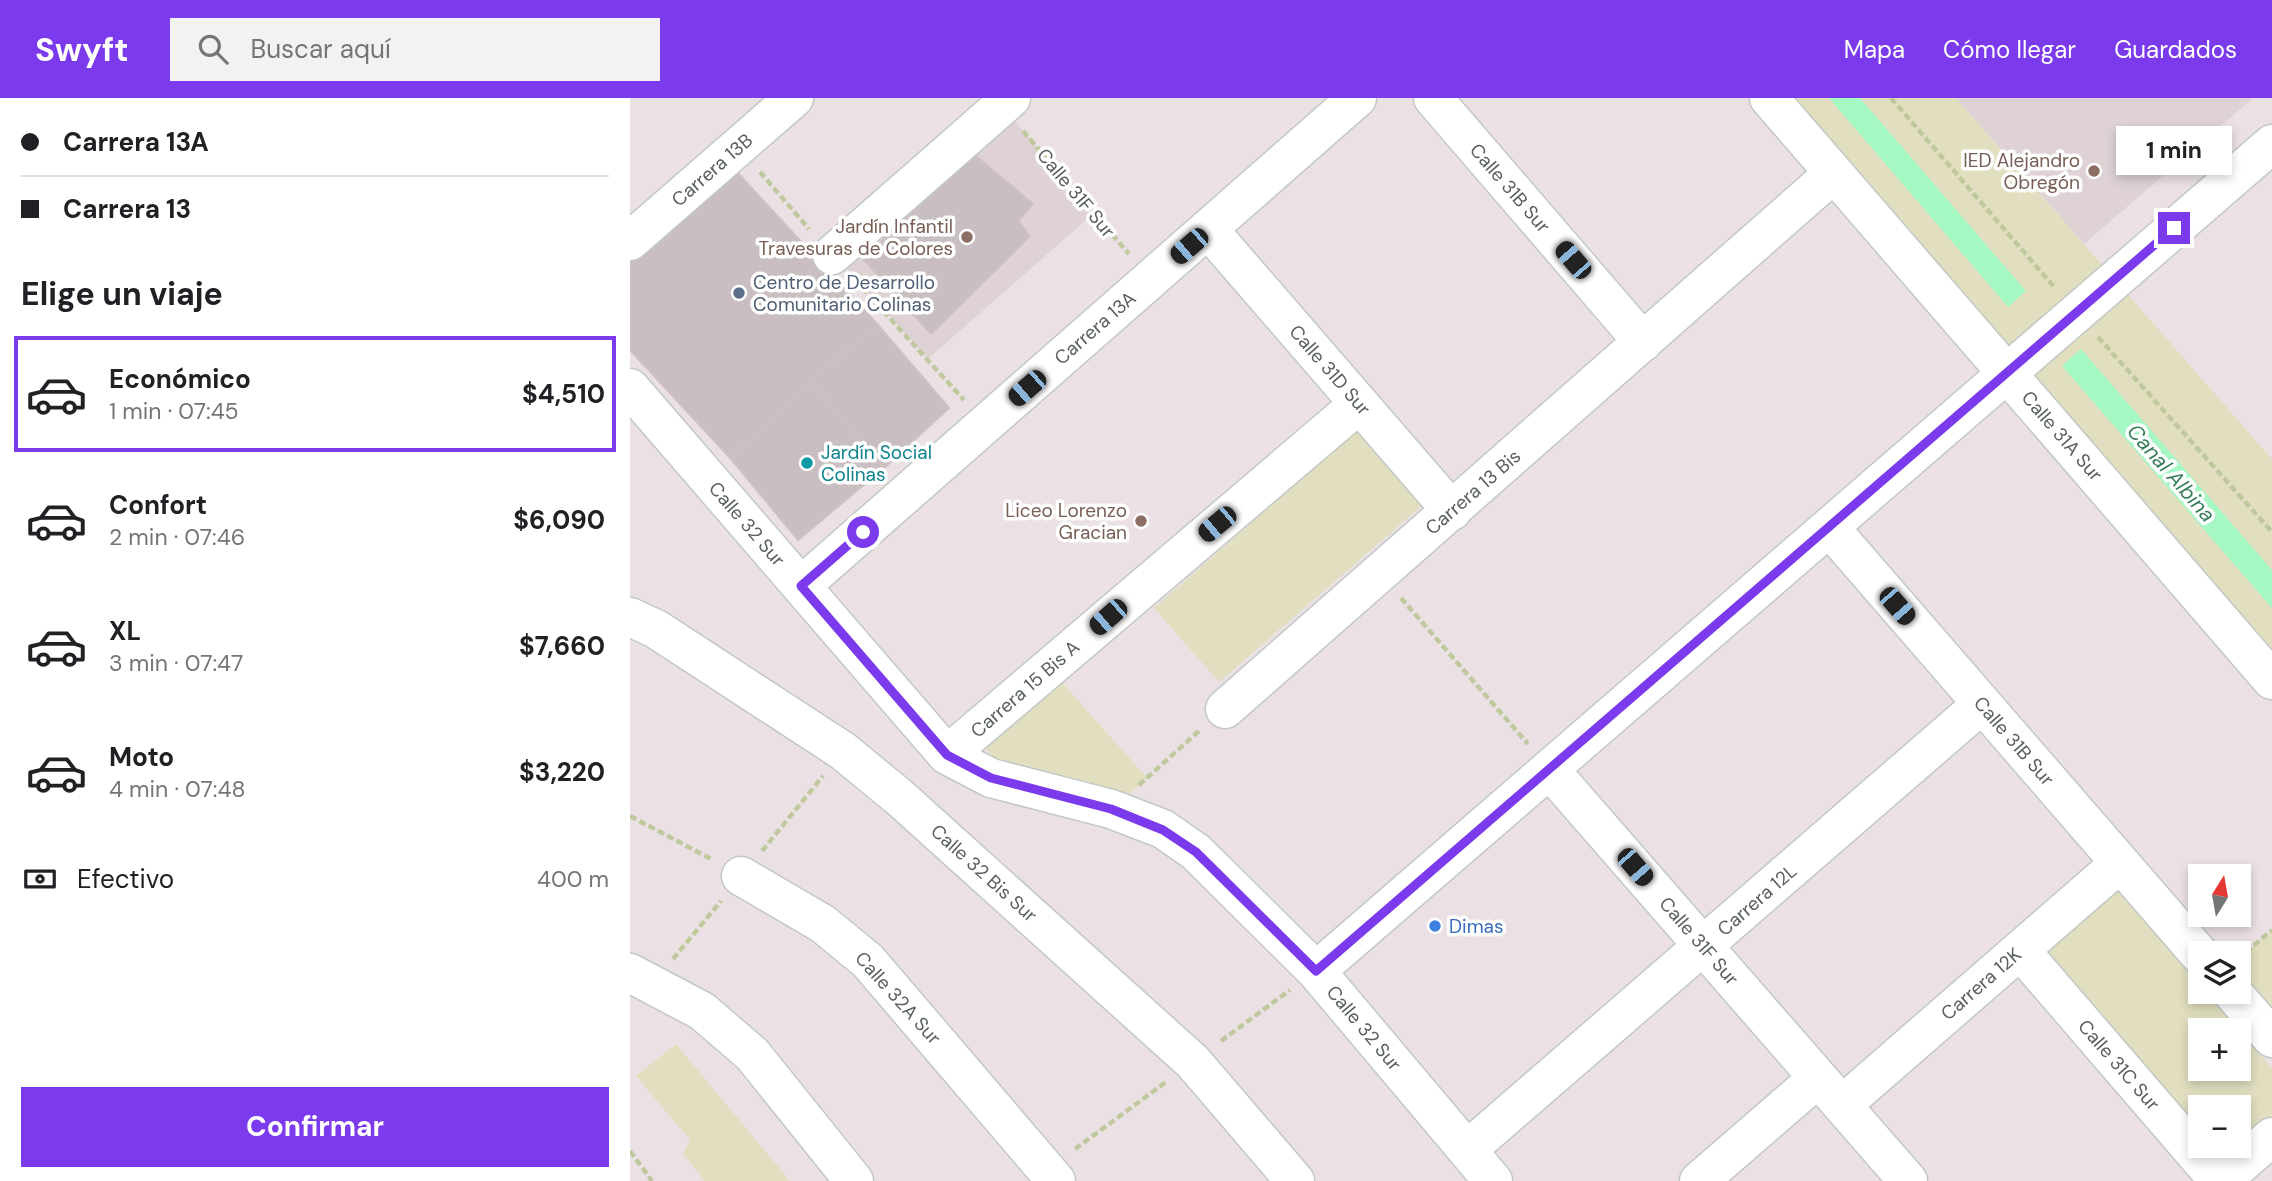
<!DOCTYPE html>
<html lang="es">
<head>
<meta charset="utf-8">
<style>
	:root { --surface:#fff; --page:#f2f2f2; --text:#202124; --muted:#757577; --line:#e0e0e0; --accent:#7c3aed }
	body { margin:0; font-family:"DM Sans",sans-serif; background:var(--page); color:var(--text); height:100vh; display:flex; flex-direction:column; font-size:26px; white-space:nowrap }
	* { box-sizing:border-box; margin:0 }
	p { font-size:23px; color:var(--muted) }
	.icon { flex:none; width:38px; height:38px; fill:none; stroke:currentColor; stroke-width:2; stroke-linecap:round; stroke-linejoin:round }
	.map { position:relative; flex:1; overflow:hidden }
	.side { display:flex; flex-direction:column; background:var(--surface); width:630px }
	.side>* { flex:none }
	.hud { display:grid; align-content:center; height:154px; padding:0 21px; background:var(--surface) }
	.needle { width:46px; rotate:11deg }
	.fabs { position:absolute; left:1558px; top:766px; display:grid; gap:14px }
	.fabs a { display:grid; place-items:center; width:63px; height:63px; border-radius:0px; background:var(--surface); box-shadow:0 4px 10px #0003; font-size:35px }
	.end { position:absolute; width:32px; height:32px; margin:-16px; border:9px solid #7c3aed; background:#fff; box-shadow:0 0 0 4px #fff }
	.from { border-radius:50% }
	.bubble { position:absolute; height:49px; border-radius:0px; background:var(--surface); box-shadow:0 4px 10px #0003; font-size:23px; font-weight:700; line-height:49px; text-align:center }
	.car { position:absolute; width:21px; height:42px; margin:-21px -10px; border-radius:9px; box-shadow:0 0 5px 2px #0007; background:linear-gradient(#222 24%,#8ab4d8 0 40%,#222 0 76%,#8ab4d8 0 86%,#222 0) }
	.hud b { display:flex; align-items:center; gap:24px; height:66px; font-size:26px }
	.hud b+b { border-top:2px solid var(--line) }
	.hud i { width:18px; height:18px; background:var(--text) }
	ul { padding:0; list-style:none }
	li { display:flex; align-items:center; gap:21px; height:116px; margin:0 14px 10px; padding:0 7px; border:4px solid transparent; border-radius:0px }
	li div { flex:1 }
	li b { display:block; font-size:26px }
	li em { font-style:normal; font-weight:700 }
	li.on { border-color:var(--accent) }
	li>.icon { width:63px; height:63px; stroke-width:1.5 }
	h2 { padding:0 21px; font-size:32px; line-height:84px }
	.pay { display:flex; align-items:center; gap:18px; height:77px; padding:0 21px; font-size:26px }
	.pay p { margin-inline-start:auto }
	.action { display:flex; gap:14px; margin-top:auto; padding:14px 21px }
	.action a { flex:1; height:80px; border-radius:0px; background:var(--accent); color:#fff; font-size:28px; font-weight:700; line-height:80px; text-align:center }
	header { display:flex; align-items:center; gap:42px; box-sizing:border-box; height:98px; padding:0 35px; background:var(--accent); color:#fff }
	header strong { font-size:33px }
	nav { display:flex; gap:38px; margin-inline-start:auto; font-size:24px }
	.search { width:490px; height:63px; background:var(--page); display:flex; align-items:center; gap:18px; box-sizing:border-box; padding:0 24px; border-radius:0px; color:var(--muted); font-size:26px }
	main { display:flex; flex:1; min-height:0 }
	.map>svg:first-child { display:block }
</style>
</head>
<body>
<header>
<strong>Swyft</strong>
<div class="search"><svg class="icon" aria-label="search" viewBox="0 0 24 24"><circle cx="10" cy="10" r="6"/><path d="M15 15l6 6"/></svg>Buscar aquí</div>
<nav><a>Mapa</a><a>Cómo llegar</a><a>Guardados</a></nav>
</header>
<main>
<section class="side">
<div class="hud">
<b><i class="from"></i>Carrera 13A</b>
<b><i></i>Carrera 13</b>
</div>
<h2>Elige un viaje</h2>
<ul>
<li class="on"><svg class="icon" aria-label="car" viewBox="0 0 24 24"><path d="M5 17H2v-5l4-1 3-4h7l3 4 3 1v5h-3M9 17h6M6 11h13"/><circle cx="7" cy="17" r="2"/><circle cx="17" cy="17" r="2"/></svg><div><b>Económico</b><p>1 min · 07:45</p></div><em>$4,510</em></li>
<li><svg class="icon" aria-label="car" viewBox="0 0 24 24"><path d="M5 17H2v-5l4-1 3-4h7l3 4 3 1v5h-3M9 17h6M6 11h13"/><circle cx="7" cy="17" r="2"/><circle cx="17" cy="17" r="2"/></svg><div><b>Confort</b><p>2 min · 07:46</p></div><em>$6,090</em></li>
<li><svg class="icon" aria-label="car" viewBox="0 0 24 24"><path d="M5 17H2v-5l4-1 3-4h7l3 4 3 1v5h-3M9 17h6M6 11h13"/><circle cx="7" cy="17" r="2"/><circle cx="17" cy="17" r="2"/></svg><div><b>XL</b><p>3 min · 07:47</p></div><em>$7,660</em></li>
<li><svg class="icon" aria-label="car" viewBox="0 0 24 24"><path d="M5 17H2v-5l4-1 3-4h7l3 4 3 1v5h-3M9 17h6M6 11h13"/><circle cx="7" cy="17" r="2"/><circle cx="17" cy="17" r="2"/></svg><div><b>Moto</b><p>4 min · 07:48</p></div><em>$3,220</em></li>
</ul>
<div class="pay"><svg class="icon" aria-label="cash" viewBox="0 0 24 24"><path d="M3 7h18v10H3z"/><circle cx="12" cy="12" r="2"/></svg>Efectivo<p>400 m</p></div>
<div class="action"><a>Confirmar</a></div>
</section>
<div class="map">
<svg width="1642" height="1083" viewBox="0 0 1642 1083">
	<rect width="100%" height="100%" fill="#ebe1e4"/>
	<path fill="#ded2d5" d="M1326,0H1623L1454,146Z
		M379,16L464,115L298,261L210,163Z"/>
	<path fill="#e1dfbf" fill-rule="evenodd" d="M1160,0H1326L1642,361V561Z
		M737,324L803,398L589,584L524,510Z
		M429,581L517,680L499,696L373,670L354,648Z
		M1484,787L1570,886V894H1577L1642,970V1025L1594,1066L1578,1048H1608V1010H1570V1038L1408,851ZM1570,933H1608V971H1570Z
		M1642,832V917L1608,879V861Z
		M46,946L160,1083H75L53,1056L60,1042L6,978Z"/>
	<path fill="#a5f7c4" d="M1199,0H1230L1396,193L1378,209Z
		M1451,251L1642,472V510L1432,268Z"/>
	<path fill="#c9bfc3" stroke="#cfc0c5" stroke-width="2" d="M339,52L403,106L388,123L400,138L301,236L234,162Z
		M106,73L248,227L180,283L101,361L0,252V164Z
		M248,227L319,310L254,370L180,283Z
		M180,283L254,370L168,442L101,361Z"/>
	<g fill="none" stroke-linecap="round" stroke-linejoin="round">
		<g stroke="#c2c8c6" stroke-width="41">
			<path id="minor" d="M803,0L1013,244
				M1139,0L1642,582
				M578,131L822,413
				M0,143L164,0
				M202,157L381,0
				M0,290L317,657L361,680L481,711L533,731L566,754L686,873L863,1083
				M1199,429L1570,857
				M171,488L727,0
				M0,519L26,531L213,653L269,699L563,964L665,1083
				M595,611L1204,75
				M317,657L729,306
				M919,671L1278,1083
				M111,778L193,826L238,863L426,1083
				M1390,852L1589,1083
				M686,873L1642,46
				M0,875L72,913L122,956L224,1083
				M1602,894L1642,940
				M1212,1007L1490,765
				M837,1052L1352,606
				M1069,1083L1188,980
				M1591,1083L1642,1039"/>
		</g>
		<path stroke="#bfc99d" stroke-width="4.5" stroke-dasharray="7 3.5" stroke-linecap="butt" d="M1261,0L1425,190
			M393,33L499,156
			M130,74L179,131
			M225,182L334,302
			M1468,239L1642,434
			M771,500L898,646
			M509,687L570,632
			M0,718L83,762
			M132,753L193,678
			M43,861L91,803
			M1608,861L1642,832
			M591,943L660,892
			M445,1051L536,984
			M0,1053L22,1083"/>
		<use href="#minor" stroke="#fff" stroke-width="38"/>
	</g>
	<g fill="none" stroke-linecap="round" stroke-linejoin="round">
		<path stroke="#7c3aed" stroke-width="9" d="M233,434L171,488L317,657L361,680L481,711L533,732L566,754L686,873L1544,130"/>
	</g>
	<g fill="#8d6e63" stroke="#fff" stroke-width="2.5">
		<circle cx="1464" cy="73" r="7"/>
		<circle cx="337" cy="139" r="7"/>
		<circle cx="511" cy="423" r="7"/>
	</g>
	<circle fill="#5c6f8a" stroke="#fff" stroke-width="2.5" cx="109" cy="195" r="7"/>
	<circle fill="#0f9aa8" stroke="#fff" stroke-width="2.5" cx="177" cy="365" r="7"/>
	<circle fill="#3f7fe0" stroke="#fff" stroke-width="2.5" cx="805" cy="828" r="7"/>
	<g text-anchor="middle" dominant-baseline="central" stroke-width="7" stroke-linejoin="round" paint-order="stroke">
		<g font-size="19" fill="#785e54" stroke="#fff" text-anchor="end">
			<text x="1450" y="62">IED Alejandro<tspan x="1450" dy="22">Obregón</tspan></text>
			<text x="323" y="128">Jardín Infantil<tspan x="323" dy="22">Travesuras de Colores</tspan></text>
			<text x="497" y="412">Liceo Lorenzo<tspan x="497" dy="22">Gracian</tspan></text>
		</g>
		<g font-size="19" fill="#59605d" stroke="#fff">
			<text transform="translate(82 72) rotate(-41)">Carrera 13B</text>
			<text transform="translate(880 90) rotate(49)">Calle 31B Sur</text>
			<text transform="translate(446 95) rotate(50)">Calle 31F Sur</text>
			<text transform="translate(465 230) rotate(-41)">Carrera 13A</text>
			<text transform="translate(700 272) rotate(49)">Calle 31D Sur</text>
			<text transform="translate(1432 338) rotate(49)">Calle 31A Sur</text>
			<text transform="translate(843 394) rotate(-41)">Carrera 13 Bis</text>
			<text transform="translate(117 426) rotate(49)">Calle 32 Sur</text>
			<text transform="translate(395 591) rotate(-41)">Carrera 15 Bis A</text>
			<text transform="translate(1384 643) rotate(49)">Calle 31B Sur</text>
			<text transform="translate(354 775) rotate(42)">Calle 32 Bis Sur</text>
			<text transform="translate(1127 802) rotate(-41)">Carrera 12L</text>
			<text transform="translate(1069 843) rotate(49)">Calle 31F Sur</text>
			<text transform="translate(1351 886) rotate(-41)">Carrera 12K</text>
			<text transform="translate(268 900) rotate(48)">Calle 32A Sur</text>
			<text transform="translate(734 930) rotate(50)">Calle 32 Sur</text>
			<text transform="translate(1489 967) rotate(49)">Calle 31C Sur</text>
		</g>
		<g font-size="19" fill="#4e5e75" stroke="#fff" text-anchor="start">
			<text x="123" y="184">Centro de Desarrollo<tspan x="123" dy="22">Comunitario Colinas</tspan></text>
		</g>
		<g font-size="19" fill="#0d838f" stroke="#fff" text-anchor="start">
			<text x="191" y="354">Jardín Social<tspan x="191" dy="22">Colinas</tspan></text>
		</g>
		<g font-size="19" fill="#366cbe" stroke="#fff" text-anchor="start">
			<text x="819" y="828">Dimas</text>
		</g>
		<g font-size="21" font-style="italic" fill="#367e57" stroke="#fff">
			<text transform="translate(1541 375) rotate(49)">Canal Albina</text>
		</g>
	</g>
</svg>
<div class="fabs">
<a><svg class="needle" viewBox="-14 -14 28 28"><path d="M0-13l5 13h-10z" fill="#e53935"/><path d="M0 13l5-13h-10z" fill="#757577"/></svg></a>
<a><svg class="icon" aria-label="layers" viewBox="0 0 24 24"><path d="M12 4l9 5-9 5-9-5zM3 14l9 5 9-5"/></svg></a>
<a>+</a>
<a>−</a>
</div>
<i class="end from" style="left:233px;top:434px"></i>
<i class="end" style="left:1544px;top:130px"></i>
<div class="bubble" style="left:1486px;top:28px;width:116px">1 min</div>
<i class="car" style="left:559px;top:148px;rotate:229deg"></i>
<i class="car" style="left:943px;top:162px;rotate:319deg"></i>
<i class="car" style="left:397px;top:290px;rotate:229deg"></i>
<i class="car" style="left:587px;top:426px;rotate:230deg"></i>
<i class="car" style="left:1267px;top:508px;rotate:139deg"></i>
<i class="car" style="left:478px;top:519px;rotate:229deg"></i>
<i class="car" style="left:1005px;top:769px;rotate:139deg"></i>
</div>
</main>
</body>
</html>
